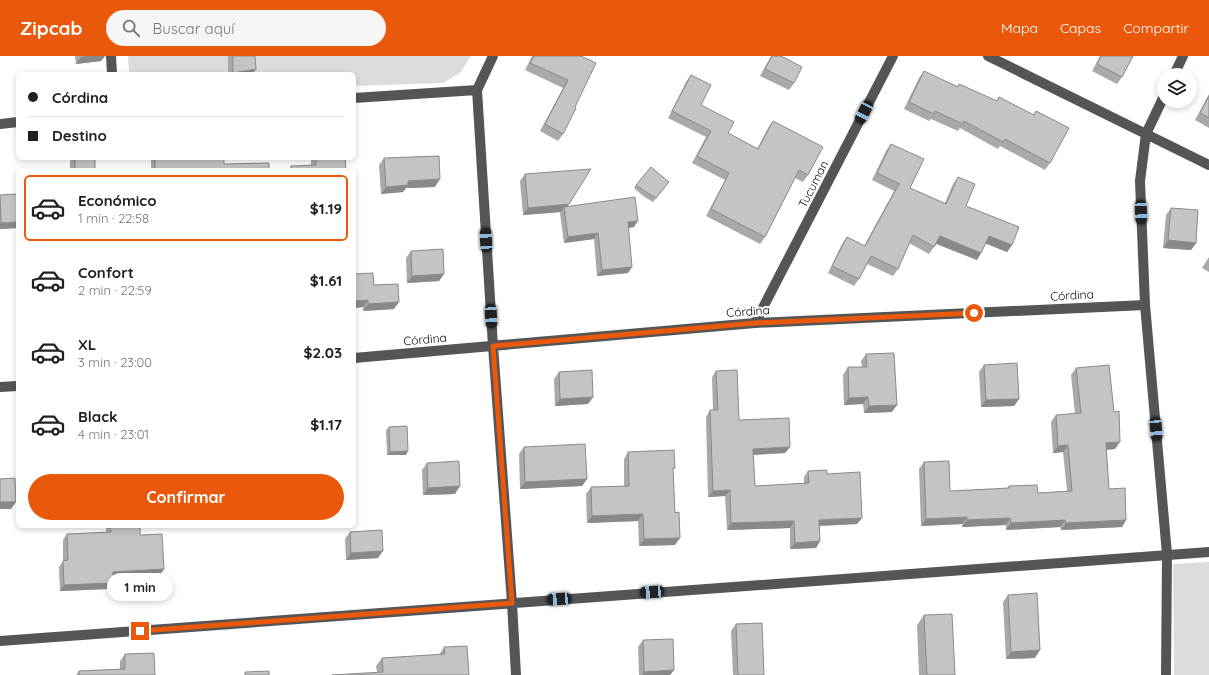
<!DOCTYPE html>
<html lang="es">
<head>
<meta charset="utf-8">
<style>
	:root { --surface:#fff; --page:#f6f6f6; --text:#202124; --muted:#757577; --line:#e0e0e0; --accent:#ea580c }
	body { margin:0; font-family:Quicksand,sans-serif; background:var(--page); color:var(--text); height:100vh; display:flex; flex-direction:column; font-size:15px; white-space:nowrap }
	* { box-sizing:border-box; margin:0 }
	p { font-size:13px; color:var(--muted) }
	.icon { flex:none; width:22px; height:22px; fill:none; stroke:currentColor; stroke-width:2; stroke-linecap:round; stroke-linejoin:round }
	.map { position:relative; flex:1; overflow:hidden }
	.side { position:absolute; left:16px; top:112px; width:340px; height:360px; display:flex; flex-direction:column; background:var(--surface); border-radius:6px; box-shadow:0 2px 6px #0003 }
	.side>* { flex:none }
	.banner { position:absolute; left:16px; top:16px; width:340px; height:88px; border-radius:6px; box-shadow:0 2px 6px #0003; display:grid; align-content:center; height:88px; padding:0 12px; background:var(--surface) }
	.tools { position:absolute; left:1157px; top:12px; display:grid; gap:8px }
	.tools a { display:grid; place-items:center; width:40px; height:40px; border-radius:50%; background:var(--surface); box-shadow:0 2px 6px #0003; font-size:20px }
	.end { position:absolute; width:18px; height:18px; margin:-9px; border:5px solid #ea580c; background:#fff; box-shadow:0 0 0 2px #fff }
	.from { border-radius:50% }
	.bubble { position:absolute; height:28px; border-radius:14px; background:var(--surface); box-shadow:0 2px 6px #0003; font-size:13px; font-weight:700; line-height:28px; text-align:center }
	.car { position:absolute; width:12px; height:24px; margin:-12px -6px; border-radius:5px; box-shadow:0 0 3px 1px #0007; background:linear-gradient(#222 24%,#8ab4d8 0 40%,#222 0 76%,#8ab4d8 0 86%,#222 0) }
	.banner b { display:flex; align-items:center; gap:14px; height:38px; font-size:15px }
	.banner b+b { border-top:1px solid var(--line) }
	.banner i { width:10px; height:10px; background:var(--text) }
	ul { padding:7px 0 0; list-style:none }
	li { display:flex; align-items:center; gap:12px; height:66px; margin:0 8px 6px; padding:0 4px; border:2px solid transparent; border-radius:6px }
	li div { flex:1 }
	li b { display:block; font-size:15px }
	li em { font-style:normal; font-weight:700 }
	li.selected { border-color:var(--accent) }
	li>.icon { width:36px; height:36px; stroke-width:1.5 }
	.cta { display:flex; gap:8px; margin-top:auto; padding:8px 12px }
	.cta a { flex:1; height:46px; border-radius:24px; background:var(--accent); color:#fff; font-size:16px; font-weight:700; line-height:46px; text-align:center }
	header { display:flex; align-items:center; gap:24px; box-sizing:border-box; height:56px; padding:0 20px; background:var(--accent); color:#fff }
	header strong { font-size:19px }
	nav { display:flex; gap:22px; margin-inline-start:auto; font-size:14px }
	.search { width:280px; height:36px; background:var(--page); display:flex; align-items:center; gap:10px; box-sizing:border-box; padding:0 14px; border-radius:22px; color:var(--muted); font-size:15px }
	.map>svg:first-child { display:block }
</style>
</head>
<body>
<header>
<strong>Zipcab</strong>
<div class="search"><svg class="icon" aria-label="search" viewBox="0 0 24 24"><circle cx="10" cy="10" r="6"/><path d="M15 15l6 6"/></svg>Buscar aquí</div>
<nav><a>Mapa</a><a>Capas</a><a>Compartir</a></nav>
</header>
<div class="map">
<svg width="1209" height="619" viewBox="0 0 1209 619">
	<rect width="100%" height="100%" fill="#fff"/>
	<path fill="#dcdcdc" d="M128,0H471L460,17L443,27L354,30V18H129Z
		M1209,506V619H1174L1173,508Z"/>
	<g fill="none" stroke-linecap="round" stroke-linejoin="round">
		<path stroke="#555" stroke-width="10" d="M111,0L112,18
			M493,0L477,34L493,290L512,547L516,619
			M988,0L1209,109
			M1174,19L1183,0
			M1164,40L1146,78L1140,125L1145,249L1167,498L1166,619
			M354,42L477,34
			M0,68L18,66
			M755,267L893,0
			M354,302L755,267L1145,249
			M0,331L18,330
			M0,585L1209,496"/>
	</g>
	<path fill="#a9a9a9" d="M75,0H105L101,5L76,8Z
		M228,0H255L253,18H228Z
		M532,0H581L563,78L558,85L540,75L563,32L525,14Z
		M771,0H781L794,27L789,34L760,20Z
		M1100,0H1133L1122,21L1117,28L1092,15Z
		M924,15L957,31L959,28L996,45L999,41L1033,59L1036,55L1050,107L1045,114L1000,90L998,93L960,72L958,75L931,63L929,65L904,53L919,22Z
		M691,19L701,49L728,77L757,93L768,72L773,65L808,119L803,126L795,122L765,181L760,188L706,160L725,124L692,107L706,81L668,62L686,26Z
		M1209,38V72L1195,64Z
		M891,88L910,132L945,147L953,128L958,121L966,150L1012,189L1007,196L986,187L977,204L936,188L929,198L909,187L898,213L893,220L867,208L859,223L854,230L828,217L842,188L847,181L864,190L894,135L872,124L886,95Z
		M72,102H95V114H70V105Z
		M151,102H224V108L269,114H151Z
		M311,102H345L346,114H289L291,110L311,109Z
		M384,102L435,131L406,132L403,136L381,138L379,109Z
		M525,118L567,150L634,171L628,172V217L597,220L594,183L564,187L560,157L561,156L523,159L520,125Z
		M636,129L666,130L653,146L643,140L634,132Z
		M18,138V172L0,173V139Z
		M1171,152L1196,187L1191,194L1163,192L1166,159Z
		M411,195L444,218L439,225L407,227L406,202Z
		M1209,201V216L1202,212Z
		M354,218L374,229L394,253L363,255V251L354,252Z
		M866,298L892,356L864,357L863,348L844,349L843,319L848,311H862L861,305Z
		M984,309L1019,343L1014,350L981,351L979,316Z
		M1076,312L1115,393L1106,394L1109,433L1126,464L1122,471L1061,474L1060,471L1006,474V469L962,471V468L921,470L919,413L924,406L950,435L1007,433L1009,430L1038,437L1067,435L1063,396L1053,397L1051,366L1056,359L1075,358L1071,319Z
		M716,315L739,364L790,391L785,397L753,399L755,430L804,428V421L808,415L827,418L862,462L857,468L820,470V485L816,492L790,493V472L727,474L725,440L708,441L706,361L710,354H713L712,321Z
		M559,316L593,341L588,348L555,350L554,323Z
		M389,371L406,399H387L386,374Z
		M524,391L587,423L582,430L520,433L519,398Z
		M628,396L675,412L673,414L675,489L639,490L638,465L587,467L586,438L591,431L624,430V403Z
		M427,407L455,438L423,439L422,414Z
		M106,470H140V479L164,513L159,520L113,522V527L109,533L60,535L59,511L63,505V484L67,478L106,476Z
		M350,476L378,502L346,504L345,483Z
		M1008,539L1035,602L1006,603L1003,546Z
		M924,559L955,619H919L917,569Z
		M736,568L764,619H733L731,575Z
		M643,584L674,614L670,619H639L638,591Z
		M444,591L469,619L377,616L376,610L382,602L439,599Z
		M125,598L155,619H76L79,615L120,613V605Z"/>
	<path fill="#898989" d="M88,0H105L101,5L76,8L81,1Z
		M256,13L253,18H232L233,17Z
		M440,123L435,131L406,132L403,136L381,138L386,131L408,125Z
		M569,148L565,154L564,151L561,156L523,159L528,152Z
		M638,165L634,171L623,173L628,166Z
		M18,166V172L0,173V168L1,167Z
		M598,177L594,183L564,187L568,181Z
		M940,180L981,197L977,204L935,187Z
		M989,180L1012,189L1007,196L984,187Z
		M1168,184L1196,187L1191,194L1163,192Z
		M632,211L628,217L597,220L602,214Z
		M444,218L439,225L407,227L412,220Z
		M368,244L363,251L354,252V245Z
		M399,246L394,253L363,255L368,248Z
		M593,341L588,348L555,350L560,343Z
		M868,341L863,348L844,349L849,342Z
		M1019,343L1014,350L981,351L986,344Z
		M897,349L892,356L864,357L869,350Z
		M1120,386L1115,393L1101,394L1106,387Z
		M1068,389L1063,396L1053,397L1058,390Z
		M790,391L785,397L748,399L753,393Z
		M408,395L406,399H387L390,396Z
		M587,423L582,430L520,433L525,426Z
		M460,430L455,438L423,439L428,432Z
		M730,434L725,440L708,441L713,435Z
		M0,446H16L11,453H0Z
		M643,458L638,465L587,467L592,460Z
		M967,461L962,468L921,470L926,463Z
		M862,462L857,468L815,470L819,464Z
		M1010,462L1006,469L962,471L967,464Z
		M1065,464L1060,471L1006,474L1011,467Z
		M1126,464L1122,471L1061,474L1066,467Z
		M794,465L790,472L727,474L731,467Z
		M680,482L675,489L639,490L644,483Z
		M820,485L816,492L790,493L795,487Z
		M383,495L378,502L346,504L351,497Z
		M164,513L159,520L108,522L113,516Z
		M113,527L109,533L60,535L64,529Z
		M1040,594L1035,602L1006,603L1011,596Z
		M674,614L670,619H642L644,616Z"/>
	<path fill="#c4c4c4" stroke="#898989" d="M233,0H255L256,13L233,17Z
		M534,0H581L596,7L575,51L576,52L563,78L545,68L568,24L530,7Z
		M772,0H781L802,11L794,27L765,13Z
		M1101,0H1133L1122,21L1097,8Z
		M924,15L958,31L959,28L997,45L999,41L1034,59L1036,55L1069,72L1050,107L1005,83L1003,86L964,65L963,68L935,55L934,58L909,46Z
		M691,19L711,29L701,49L734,66L728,77L758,93L773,65L823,91L808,119L799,114L765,181L711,153L729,117L697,100L711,75L672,55Z
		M1209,40V62L1200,57Z
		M891,88L924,103L910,132L946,148L958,121L975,128L966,150L1019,171L1012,189L989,180L981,197L940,180L934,191L913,179L898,213L871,200L859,223L832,210L847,181L865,190L899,128H900L877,117Z
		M439,100L440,123L408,125V129L386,131L384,102Z
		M75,102H95V114H75Z
		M155,102H224V108L269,107V114H155Z
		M316,102H345L346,114H291V110L316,109Z
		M651,111L669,126L656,142L646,136L636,129Z
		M591,113L569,148L528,152L525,118Z
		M18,138V166L1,167L0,139Z
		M635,141L638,165L628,166L632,211L602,214L598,177L568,181L564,151Z
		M1171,152L1198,154L1196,187L1168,184Z
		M443,193L444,218L412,220L411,195Z
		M373,217L374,229L398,228L399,246L368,248V244L354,245V218Z
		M894,297L897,349L869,350L868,341L849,342L848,311H867L866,298Z
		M1017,307L1019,343L986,344L984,309Z
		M1109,309L1114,356L1119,355L1120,386L1106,387L1109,433L1125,432L1126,464L1066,467L1065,464L1011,467L1010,462L967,464V461L926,463L924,406L949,405L950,435L1009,432V430L1037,429L1038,437L1072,435L1068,389L1058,390L1056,359L1081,357L1076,312Z
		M592,314L593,341L560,343L559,316Z
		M737,314L739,364L789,362L790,391L753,393L755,430L809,427L808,415L827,414V418L860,416L862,462L819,464L820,485L795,487L794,465L731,467L730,434L713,435L710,354H718L716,315Z
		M407,370L408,395L390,396L389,371Z
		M585,388L587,423L525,426L524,391Z
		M674,394L675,412H673L675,457L679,456L680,482L644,483L643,458L592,460L591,431L629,430L628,396Z
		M459,405L460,430L428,432L427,407Z
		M15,422L16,446H0V423Z
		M110,470H140V479L162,478L164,513L113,516V527L64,529L63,505L68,504L67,478L111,476Z
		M382,474L383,495L351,497L350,476Z
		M1037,537L1040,594L1011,596L1008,539Z
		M952,558L955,619H927L924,559Z
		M762,567L764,619H738L736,568Z
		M673,583L674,614L644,616L643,584Z
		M467,590L469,619H332L383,616L382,602L445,598L444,591Z
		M154,597L155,619H79V615L125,613V598Z
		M269,615V619H245V616Z"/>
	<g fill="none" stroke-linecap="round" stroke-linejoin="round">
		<path stroke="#ea580c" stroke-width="5" d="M140,575L512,547L493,290L755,267L974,257"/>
	</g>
	<g text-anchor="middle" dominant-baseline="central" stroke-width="4" stroke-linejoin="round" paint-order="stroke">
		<g font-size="12" fill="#000" stroke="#fff">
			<text transform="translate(813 128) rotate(-63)">Tucuman</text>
			<text transform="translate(1072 239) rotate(-3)">Córdina</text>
			<text transform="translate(748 255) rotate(-4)">Córdina</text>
			<text transform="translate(425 283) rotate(-5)">Córdina</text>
		</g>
	</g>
</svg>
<div class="tools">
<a><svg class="icon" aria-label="layers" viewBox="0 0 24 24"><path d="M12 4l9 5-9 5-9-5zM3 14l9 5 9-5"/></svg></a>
</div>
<i class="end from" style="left:974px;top:257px"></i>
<i class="end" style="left:140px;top:575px"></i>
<div class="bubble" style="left:107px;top:517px;width:66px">1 min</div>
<i class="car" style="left:864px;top:56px;rotate:207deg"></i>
<i class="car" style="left:1141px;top:156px;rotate:178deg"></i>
<i class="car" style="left:486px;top:184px;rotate:357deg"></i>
<i class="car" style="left:491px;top:260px;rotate:177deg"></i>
<i class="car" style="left:1156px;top:373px;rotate:175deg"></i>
<i class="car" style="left:652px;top:536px;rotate:266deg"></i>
<i class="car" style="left:559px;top:543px;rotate:266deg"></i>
<div class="banner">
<b><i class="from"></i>Córdina</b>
<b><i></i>Destino</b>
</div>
<section class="side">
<ul>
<li class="selected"><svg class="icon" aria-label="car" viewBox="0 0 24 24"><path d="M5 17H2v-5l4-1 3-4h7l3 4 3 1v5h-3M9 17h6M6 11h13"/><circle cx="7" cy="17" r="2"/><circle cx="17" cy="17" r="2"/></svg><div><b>Económico</b><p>1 min · 22:58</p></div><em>$1.19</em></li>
<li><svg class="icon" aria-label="car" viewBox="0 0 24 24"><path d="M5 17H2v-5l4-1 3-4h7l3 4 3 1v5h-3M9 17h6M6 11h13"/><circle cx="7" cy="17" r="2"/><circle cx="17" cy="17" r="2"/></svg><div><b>Confort</b><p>2 min · 22:59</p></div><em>$1.61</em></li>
<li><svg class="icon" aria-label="car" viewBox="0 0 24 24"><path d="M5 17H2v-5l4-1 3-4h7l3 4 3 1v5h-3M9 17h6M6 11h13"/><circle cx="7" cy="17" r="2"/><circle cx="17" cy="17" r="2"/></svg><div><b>XL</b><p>3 min · 23:00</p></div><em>$2.03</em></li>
<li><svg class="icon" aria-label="car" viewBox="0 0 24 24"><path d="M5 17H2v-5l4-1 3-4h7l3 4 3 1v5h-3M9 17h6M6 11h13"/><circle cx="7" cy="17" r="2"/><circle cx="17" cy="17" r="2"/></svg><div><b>Black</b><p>4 min · 23:01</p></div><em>$1.17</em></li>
</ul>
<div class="cta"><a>Confirmar</a></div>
</section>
</div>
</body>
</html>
